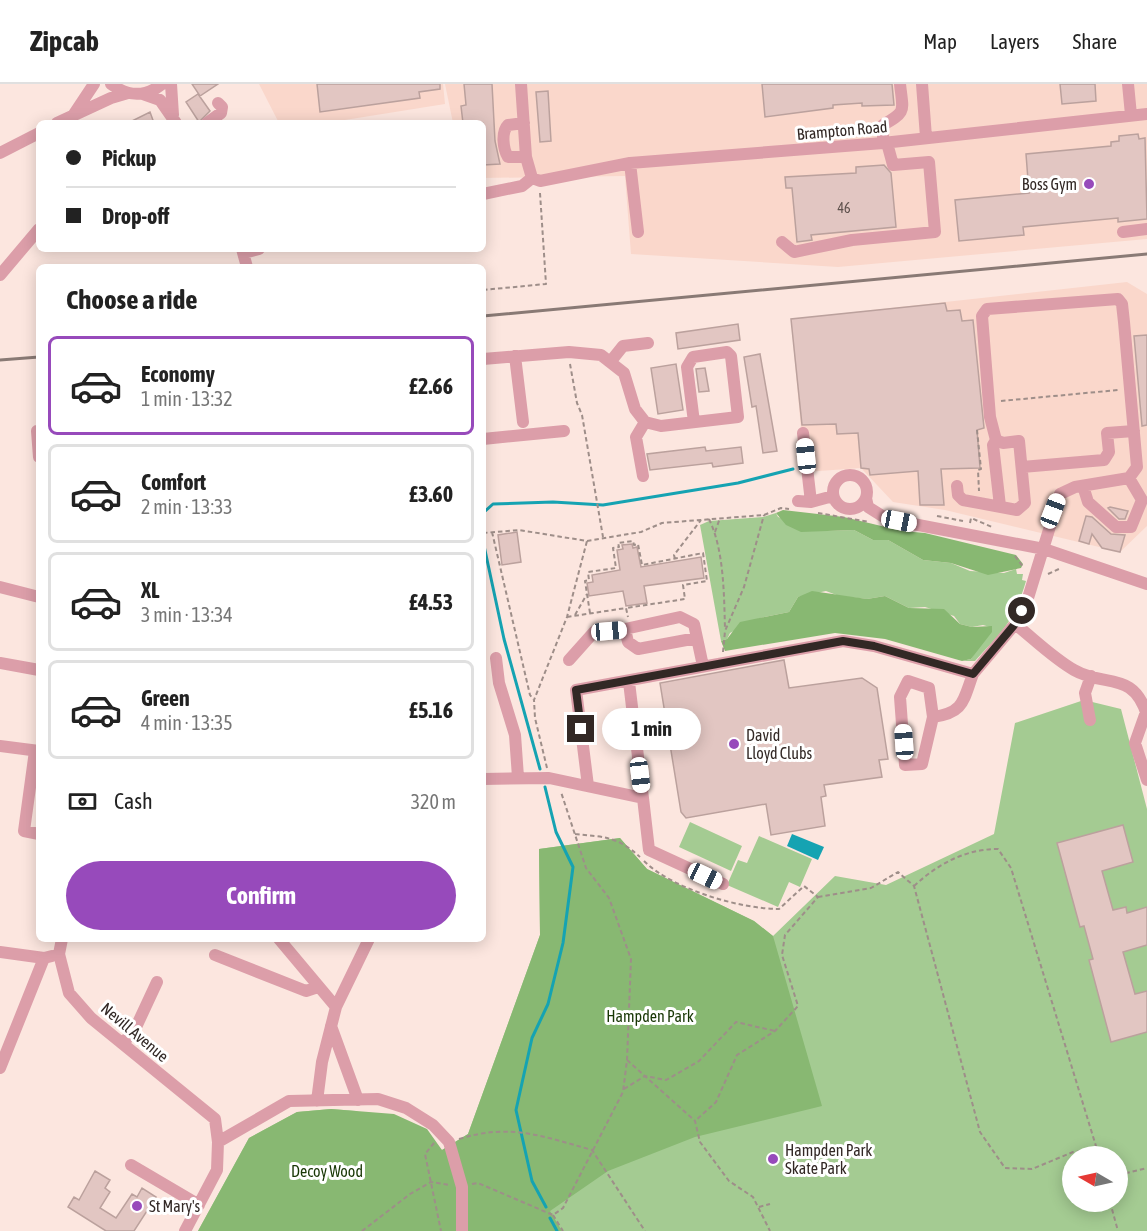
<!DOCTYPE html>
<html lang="en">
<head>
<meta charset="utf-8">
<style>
	:root { --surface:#fff; --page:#f2f2f2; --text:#222; --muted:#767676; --line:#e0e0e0; --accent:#974abb }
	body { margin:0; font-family:"Asap Condensed",sans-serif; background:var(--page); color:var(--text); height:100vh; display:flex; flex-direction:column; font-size:22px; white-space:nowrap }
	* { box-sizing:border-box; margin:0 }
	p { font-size:20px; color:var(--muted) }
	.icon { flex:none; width:33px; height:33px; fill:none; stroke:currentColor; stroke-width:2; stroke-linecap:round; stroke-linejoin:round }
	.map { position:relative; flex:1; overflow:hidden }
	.sheet { position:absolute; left:36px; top:180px; width:450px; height:678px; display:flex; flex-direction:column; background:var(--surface); border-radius:9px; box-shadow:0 3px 15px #0003 }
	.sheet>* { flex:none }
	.hud { position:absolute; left:36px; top:36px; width:450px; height:132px; border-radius:9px; box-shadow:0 3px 15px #0003; display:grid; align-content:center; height:132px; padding:0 30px; background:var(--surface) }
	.needle { width:39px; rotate:279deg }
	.tools { position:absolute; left:1062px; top:1062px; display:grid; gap:12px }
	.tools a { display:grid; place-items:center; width:66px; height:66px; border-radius:50%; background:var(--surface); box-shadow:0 3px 15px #0003; font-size:30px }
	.end { position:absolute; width:27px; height:27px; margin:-14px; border:8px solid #322825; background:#fff; box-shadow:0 0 0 3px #fff }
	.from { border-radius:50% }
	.bubble { position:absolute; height:42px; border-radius:21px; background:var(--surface); box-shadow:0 3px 15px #0003; font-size:20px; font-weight:700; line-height:42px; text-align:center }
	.car { position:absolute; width:18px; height:36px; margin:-18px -9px; border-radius:8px; box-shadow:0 0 4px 2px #0007; background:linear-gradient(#fff 24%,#345 0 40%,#fff 0 76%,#345 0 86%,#fff 0) }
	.hud b { display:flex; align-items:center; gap:21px; height:57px; font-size:22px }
	.hud b+b { border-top:2px solid var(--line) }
	.hud i { width:15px; height:15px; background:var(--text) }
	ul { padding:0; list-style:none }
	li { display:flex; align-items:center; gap:18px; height:99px; margin:0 12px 9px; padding:0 18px; border:3px solid var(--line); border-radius:9px }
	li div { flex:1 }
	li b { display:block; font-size:22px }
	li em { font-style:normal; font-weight:700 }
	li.selected { border-color:var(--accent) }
	li>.icon { width:54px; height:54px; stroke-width:1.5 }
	h2 { padding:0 30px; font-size:27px; line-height:72px }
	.pay { display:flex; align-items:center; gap:15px; height:66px; padding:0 30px; font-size:22px }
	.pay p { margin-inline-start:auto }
	.primary-button { display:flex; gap:12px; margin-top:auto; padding:12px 30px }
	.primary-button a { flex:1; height:69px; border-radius:36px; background:var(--accent); color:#fff; font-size:24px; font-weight:700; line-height:69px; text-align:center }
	header { display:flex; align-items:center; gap:36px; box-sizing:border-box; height:84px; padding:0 30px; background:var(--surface); border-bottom:2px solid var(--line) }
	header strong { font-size:28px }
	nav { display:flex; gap:33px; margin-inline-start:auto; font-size:21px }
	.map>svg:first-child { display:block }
</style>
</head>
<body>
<header>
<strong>Zipcab</strong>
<nav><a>Map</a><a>Layers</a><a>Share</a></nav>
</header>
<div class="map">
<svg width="1147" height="1147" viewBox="0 0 1147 1147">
	<rect width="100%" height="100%" fill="#fce6df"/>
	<path fill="#fad7cb" d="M259,0H443L445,20L326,39H279Z
		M445,0H1147V155L838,183L631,170L625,92L483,94V39H453Z
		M1127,198L1147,210V442L1120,468L945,426L893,418L861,384L805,388L791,235Z"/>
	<path fill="#a4cb92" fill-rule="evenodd" d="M776,429L778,433L824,447L854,446L873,456H888L923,476L951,479L970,487L1004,489L1016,485L1017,490H1023L1022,496L1026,497C1014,538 1003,546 975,577H962L971,575L990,543L983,541L972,543L960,540L954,532L925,523L909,524L885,512L867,515L839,512L826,507L798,513L789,528L760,534L730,549L727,555L721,557L700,441L709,437L763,433Z
		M1084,616L1121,625L1147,725V1147H198L249,1054L297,1028L331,1025L356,1027L442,1066L468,1050L540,851L539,765L620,754L647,785L754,837L773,852L835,792L886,801L994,750L1015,639ZM1072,1072H1118V1118H1072Z
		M690,738L742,762L731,787L679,763Z
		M759,752L812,775L800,803L789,798L778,823L727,801L738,776L747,779Z"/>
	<path fill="#88b872" d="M783,426L844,433L902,447L925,449L1016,471L1023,480L1021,484L988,491L951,479L923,476L888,456H873L854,446L801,448L786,441L776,429Z
		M812,507L867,515L885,512L909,524L944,525L960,540L972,543L992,542V548L971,575L962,577L885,555L835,549L725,567L721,557L727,555L740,538L789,528L798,513Z
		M620,754L647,785L754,837L773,852L822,1022L695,1053L608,1087L550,1127L562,1147H198L249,1054L297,1028L331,1025L394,1030L427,1045L442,1066L468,1050L540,851L539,765Z"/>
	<path fill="#15a3b2" d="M792,750L824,763L818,776L787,762Z"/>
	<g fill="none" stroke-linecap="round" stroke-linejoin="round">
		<path stroke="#15a3b2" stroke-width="3" d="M483,429L493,420L553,418L603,421L738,399L793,385
			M483,457L504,555L540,685
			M545,703L556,748L573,783L563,859L548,920L532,954L516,1026L532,1097L546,1123
			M550,1134L557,1147"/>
	</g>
	<path fill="#e2c6c2" stroke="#bba19d" stroke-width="1.5" d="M192,0H218L200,12Z
		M317,0H440V5L419,8L420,14L320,28Z
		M464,0H492L495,57L500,80L483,81V39H463L461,22L466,21Z
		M762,0H892L894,21L862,22V19L833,21V24L765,33Z
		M1060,0H1095L1096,17L1062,20Z
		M548,7L551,57L540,58L536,8Z
		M198,10L210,27L199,38L186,18Z
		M150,28L154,39H128Z
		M1138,50L1139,55L1145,54L1147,135L1118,138V134L1023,143L1024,151L959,157L955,116L1029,109L1026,70L1111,62V58L1119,57V52Z
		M884,81L891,89L896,143L811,151L812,156L797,158L792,104H786L785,93L856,89V83Z
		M945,219L947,227L960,226L962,237L973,236L984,344L977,346L980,384L941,385L944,421H920L918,387L870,391L869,385L861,384L858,349L837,350L836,340L802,341L791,235Z
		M738,240L740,256L678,265L676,249Z
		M1147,251V341L1142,342L1134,252Z
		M760,270L777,367L763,369L756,322L752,323L744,273Z
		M676,280L683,326L658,330L651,284Z
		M705,284L709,307L699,308L696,285Z
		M705,363L706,367L741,363L743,379L713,383L712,379L650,386L647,370Z
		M1110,423L1128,427L1125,435H1119L1108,424Z
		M1086,432L1092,433L1111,450L1125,451L1120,468L1102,464L1092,450L1089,460L1079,457Z
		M517,448L521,478L502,481L498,451Z
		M632,460L633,464L637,463L641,483L701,473L704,494L644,502L647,519L626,522L623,507L589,512L587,499L593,498L592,491L620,486L617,466L623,465L622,461Z
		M784,576L789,604L862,594L877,604L888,675L879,676L882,693L824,701L826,712L821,713L825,742L771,751L766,720L686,734L681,728L660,599Z
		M1123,741L1133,778L1102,787L1113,826L1126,823L1127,829L1147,823V861L1123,868L1135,910L1147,907V948L1111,958L1089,876L1093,875L1084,842L1080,843L1057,759Z
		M95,1087L110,1096L105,1104L110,1108L100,1124L116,1134L132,1110L137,1113L142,1104L156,1113L134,1147H106L68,1123L74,1113L79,1116Z"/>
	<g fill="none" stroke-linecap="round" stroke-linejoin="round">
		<path stroke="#9e8e89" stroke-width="2" stroke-dasharray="4.5 3" stroke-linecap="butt" d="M483,206L546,200L540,109
			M570,280L577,319L582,331L603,453
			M1001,317L1118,306
			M977,346L981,385L978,386L979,407
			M818,429L869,438
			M937,432L963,437
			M709,435C724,466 724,510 725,545
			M970,439L971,434L992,443
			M492,448L530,611L534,616
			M715,448L720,434
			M483,449L519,446L587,457L641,448L662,439L764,431L781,424L789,425
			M1015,472L1024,484
			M675,475L674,471L701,436
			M1048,490L1061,484
			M590,529L585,497L589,496L588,488L616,484L613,464L619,463L618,459L633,457L634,461L638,460L642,481L703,469L707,497L683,501L685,515L626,524
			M575,531L587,510
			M567,533L626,524L628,533
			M723,568L725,547L744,503L764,431
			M547,684L535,634L534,616L567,533L587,457
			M575,750C604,753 617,752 640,773
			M644,777C672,805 740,825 779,825L804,802L818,813L785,851L782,871L798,922L775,947L737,971L716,1018L695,1037
			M914,802C938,780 965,765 998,765L1011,784L1099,1072
			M818,813L871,804L898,788L914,802L980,1048L1005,1084L1032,1085L1073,1068L1098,1066
			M627,976L695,1037L700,1058L729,1097L753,1113L770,1147
			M624,1005L645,992L666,996L699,977L736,938L775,947
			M459,1055C510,1039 542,1052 592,1066L645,1147
			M434,1059L425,1070L441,1147
			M1118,1091L1147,1084
			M472,1100L478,1099L553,1131L563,1124L623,1008L627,976L631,875L609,814L586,784L561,708
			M1110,1118L1118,1147
			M759,1123L770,1120
			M553,1131L563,1147
			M362,1147L410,1110L431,1098L449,1101"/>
		<path stroke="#dc9ea9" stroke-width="12" d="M111,0C128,13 146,13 162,0
			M171,0L173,31
			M521,0L526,73L532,94L540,97L630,79L883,59L1147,30
			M922,0L926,53
			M1128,0L1131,31
			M143,10L160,16L176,39
			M74,30L94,0
			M57,39L111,14L128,9
			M207,39L221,29L222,23L218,19
			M524,39L508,41C501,48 503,65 508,73H526
			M883,59V41C907,27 903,28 900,0
			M0,69L39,49
			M630,79L638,148
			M483,110L522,102L532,94
			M1123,148L1147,145
			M782,158L794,168L852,156L935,148L929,78L893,81L887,59
			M242,165L247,183
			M244,169L259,165
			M0,191L39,145
			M515,272L523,338
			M483,275L569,268L601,271L624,289L635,325L645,338L661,342L738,333L731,272L727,268L693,273L687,283L694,338
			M611,277L623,262L648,259
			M37,347L39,373
			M803,349L811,418
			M483,355L564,347
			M1022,383L1104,376L1109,368L1107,349L1134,347
			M833 408a17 17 0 1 1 34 0a17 17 0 1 1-34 0Z
			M643,392L636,353L645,338
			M957,402L958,411L963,416L1017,426L1025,419L1019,357L1003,359L996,356
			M1083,402L1088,418L1116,443H1131L1142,416L1129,394
			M866,414L868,423L887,435L1044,465L1147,500
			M798,417L811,418L833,412
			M0,503L39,513
			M1015,540C1034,555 1053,574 1074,586C1105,604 1133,586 1147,631
			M697,554L638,565L628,558L625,545L680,533L694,540L703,582
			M496,574L499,599L515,651L518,693
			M569,576L594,548L625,545
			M0,579L39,586
			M1146,628L1135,659L1147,696
			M933,633L929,604L908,597L900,613L905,681L922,680L933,633C964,629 963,617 973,590
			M1090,636L1085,609L1091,592
			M0,662L39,667
			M35,667L24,747L39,750
			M483,695L549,694L643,714L629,598
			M588,702L576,606L843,557L874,562L973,590L1015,540L1028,514L1060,410L1075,403L1129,394L1137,383L1124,238L1122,220L1118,215L987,225L982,232L990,333L996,356L993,361L1000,422
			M643,714L649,766L723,800
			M62,855L59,870L69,909L91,934L215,1035L218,1058L217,1086L185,1147
			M279,855L336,923
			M0,868L44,874L52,872
			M215,871L306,907L318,903
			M331,942L358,1016
			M123,960L137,941L157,898
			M0,984L44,874
			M317,1017L322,978L336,923L369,855
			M218,1058L289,1017L378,1015L406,1024L433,1041L449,1058L462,1103V1147
			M131,1081L199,1121"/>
		<path stroke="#897a75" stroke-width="3" d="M483,232L1147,170
			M0,276L39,273"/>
	</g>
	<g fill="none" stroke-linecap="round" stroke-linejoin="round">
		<path stroke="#322825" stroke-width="8" d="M581,645L576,606L843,557L874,562L973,590L1015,540L1022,527"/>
	</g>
	<g fill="#974abb" stroke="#fff" stroke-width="2">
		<circle cx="1089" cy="100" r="6"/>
		<circle cx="734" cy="660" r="6"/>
		<circle cx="773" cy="1075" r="6"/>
		<circle cx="137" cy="1122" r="6"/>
	</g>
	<g text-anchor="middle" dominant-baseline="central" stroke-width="6" stroke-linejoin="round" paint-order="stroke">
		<g font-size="14" fill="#5e504c">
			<text x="844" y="124">46</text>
		</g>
		<g font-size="16" fill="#322825" stroke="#fff">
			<text transform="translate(842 46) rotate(-5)">Brampton Road</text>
			<text transform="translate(135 948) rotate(40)">Nevill Avenue</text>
		</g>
		<g font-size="16" fill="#322825" stroke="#fff" text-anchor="start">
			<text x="1077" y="100" text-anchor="end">Boss Gym</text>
			<text x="746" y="651">David<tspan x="746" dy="18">Lloyd Clubs</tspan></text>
			<text x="785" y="1066">Hampden Park<tspan x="785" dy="18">Skate Park</tspan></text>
			<text x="149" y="1122">St Mary's</text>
		</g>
		<g font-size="16" fill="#183705" stroke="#fff">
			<text x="650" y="932">Hampden Park</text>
			<text x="327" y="1087">Decoy Wood</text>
		</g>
	</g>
</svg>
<div class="tools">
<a><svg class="needle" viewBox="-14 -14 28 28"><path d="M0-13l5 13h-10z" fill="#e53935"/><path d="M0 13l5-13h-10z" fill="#767676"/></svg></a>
</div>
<i class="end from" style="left:1022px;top:527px"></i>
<i class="end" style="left:581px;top:645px"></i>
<div class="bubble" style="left:602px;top:624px;width:99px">1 min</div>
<i class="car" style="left:806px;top:372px;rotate:354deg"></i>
<i class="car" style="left:1053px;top:427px;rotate:21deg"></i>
<i class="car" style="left:899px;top:437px;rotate:101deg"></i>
<i class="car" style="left:609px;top:547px;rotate:85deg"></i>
<i class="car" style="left:904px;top:658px;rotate:356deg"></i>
<i class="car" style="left:640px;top:691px;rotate:173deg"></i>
<i class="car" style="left:705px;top:792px;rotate:115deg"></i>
<div class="hud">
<b><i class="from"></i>Pickup</b>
<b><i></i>Drop-off</b>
</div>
<section class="sheet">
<h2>Choose a ride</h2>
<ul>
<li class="selected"><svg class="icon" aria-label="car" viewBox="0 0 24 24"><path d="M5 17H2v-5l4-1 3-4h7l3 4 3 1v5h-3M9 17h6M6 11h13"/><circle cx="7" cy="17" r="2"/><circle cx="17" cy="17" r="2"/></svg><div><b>Economy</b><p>1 min · 13:32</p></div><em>£2.66</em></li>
<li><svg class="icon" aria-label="car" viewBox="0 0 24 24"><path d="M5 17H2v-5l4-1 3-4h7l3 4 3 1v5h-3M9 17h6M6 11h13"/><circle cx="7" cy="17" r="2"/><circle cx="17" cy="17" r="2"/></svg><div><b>Comfort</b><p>2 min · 13:33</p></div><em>£3.60</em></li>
<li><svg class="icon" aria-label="car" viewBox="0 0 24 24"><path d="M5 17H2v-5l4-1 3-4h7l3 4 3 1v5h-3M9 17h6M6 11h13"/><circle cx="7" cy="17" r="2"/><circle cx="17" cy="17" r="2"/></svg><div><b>XL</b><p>3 min · 13:34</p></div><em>£4.53</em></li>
<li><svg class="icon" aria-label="car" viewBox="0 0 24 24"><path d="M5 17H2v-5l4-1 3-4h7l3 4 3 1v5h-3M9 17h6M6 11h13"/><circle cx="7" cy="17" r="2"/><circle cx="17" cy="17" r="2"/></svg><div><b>Green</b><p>4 min · 13:35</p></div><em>£5.16</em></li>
</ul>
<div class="pay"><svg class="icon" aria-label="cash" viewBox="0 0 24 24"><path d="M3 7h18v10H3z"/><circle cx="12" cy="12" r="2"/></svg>Cash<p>320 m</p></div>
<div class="primary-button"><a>Confirm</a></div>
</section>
</div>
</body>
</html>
